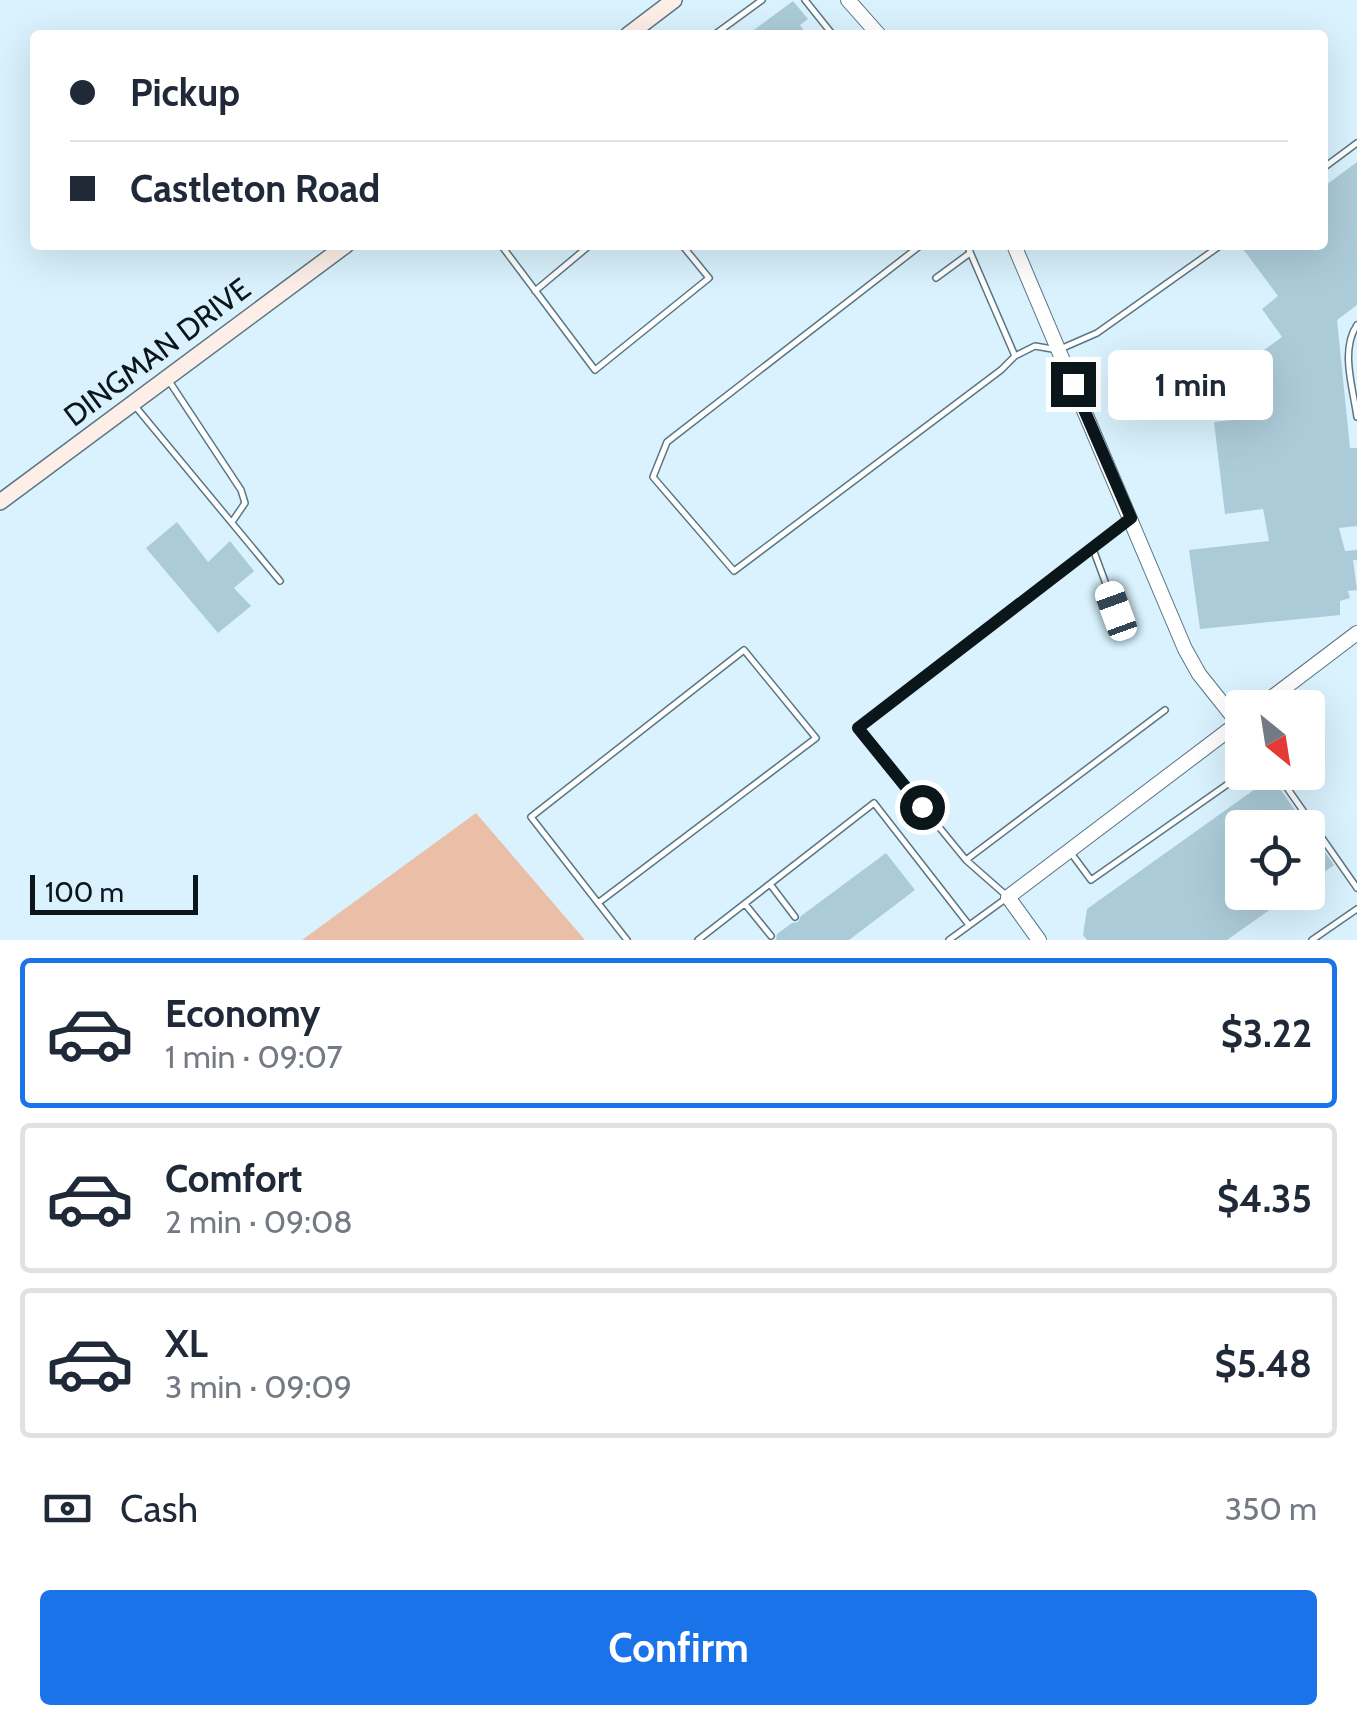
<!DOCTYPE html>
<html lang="en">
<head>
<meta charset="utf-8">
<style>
	:root { --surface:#fff; --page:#f6f6f7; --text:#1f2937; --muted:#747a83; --line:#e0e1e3; --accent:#1a73e8 }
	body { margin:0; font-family:Cabin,sans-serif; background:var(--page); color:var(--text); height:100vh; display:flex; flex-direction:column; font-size:38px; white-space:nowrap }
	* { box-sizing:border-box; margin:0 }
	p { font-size:32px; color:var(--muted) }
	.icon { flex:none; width:55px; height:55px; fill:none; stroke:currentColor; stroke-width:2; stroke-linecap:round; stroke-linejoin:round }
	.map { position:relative; height:940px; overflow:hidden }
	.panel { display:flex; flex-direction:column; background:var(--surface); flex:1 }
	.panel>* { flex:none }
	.banner { position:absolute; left:30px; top:30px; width:1298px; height:220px; border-radius:10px; box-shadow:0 10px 40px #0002; display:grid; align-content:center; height:220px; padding:0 40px; background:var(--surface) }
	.needle { width:65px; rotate:150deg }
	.buttons { position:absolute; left:1225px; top:690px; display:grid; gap:20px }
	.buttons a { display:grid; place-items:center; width:100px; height:100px; border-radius:10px; background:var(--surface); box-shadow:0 10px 40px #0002; font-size:50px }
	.scale { position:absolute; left:30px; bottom:25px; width:168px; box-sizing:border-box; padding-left:10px; border:5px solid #0a161a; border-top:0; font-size:28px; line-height:35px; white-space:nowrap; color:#0a161a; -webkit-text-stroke:8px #d9f2fd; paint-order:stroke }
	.end { position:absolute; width:45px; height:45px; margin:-22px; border:12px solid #0a161a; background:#fff; box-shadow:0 0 0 5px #fff }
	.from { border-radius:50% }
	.bubble { position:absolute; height:70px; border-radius:10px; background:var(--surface); box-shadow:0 10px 40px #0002; font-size:32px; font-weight:700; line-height:70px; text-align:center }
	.car { position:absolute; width:30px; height:60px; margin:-30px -15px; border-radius:12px; box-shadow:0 0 8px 2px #0007; background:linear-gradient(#fff 24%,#345 0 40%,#fff 0 76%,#345 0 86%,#fff 0) }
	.banner b { display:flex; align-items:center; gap:35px; height:95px; font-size:38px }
	.banner b+b { border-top:2px solid var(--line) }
	.banner i { width:25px; height:25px; background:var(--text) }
	ul { padding:18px 0 0; list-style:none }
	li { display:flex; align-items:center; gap:30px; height:150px; margin:0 20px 15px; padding:0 20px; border:5px solid var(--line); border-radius:10px }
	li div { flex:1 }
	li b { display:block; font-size:38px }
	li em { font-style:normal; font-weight:700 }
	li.selected { border-color:var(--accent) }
	li>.icon { width:90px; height:90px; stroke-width:1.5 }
	.pay { display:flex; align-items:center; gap:25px; height:110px; padding:0 40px; font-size:38px }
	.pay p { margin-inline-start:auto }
	.action { display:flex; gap:20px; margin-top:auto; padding:20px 40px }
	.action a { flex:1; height:115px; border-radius:10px; background:var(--accent); color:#fff; font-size:40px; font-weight:700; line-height:115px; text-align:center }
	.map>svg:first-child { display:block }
</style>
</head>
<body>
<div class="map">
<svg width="1357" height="940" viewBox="0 0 1357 940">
	<rect width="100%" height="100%" fill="#d9f2fd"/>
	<path fill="#ebbfa7" d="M476,813L585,940H302Z"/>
	<path fill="#accbd8" d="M793,1L808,19L800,25L807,35H747Z
		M1357,162V305L1337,320L1350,448H1357V526L1339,528L1345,551L1357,550V560H1353L1357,590L1348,591L1350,598L1340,601V615L1200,629L1189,550L1269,541L1263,509L1225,514L1214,422L1233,420L1229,378L1250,374V360L1282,337L1262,309L1278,296L1243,249L1247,245H1322V188Z
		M177,522L208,562L230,541L254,571L234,588L251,606L218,633L146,548Z
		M1272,777L1307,828H1242V892H1295L1227,940H1087L1083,935L1087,909Z
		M1308,828L1334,865L1308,884Z
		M886,853L915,890L849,940H776L777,934L792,923L798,922L801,916Z"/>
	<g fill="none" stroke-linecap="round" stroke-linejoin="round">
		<g stroke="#5a7682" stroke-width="8">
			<path id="service" d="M805,0L833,35
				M714,35L762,0
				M1322,169L1357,143
				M501,245L595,370L709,278L682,245
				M921,245L667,442L653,477L734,571L1001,370L1015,356L1035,346L1058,350L1097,333L1221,245
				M967,245L1015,356
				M936,278L970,253
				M535,291L590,245
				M1357,325C1340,350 1353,388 1357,417
				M169,381L241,490L245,503L232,522
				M135,406L280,581
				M1093,549L1116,611
				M1276,772L1357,888
				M1071,853L1091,880L1245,772
				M966,860L1165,710
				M770,884L795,917
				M598,903L816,738L744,650L531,817L627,940
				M745,904L771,936
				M698,940L874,803L969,925
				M949,940L1008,897L966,860L858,728L1126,522
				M1312,940L1357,909"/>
		</g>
		<g stroke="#5a7682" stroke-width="16">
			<path id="tertiary" d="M848,0L879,35
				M1014,245L1185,649L1199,674L1238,723
				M1258,708L1357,633
				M1039,940L1008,897L1242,720"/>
		</g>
		<g stroke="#5a7682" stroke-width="18">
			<path id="secondary" d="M628,35L674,0
				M0,502L346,245"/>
		</g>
		<use href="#service" stroke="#fff" stroke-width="5"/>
		<use href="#tertiary" stroke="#fff" stroke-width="14"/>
		<use href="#secondary" stroke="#fdefe8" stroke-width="15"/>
	</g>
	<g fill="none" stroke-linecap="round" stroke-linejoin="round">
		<path stroke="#0a161a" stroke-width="12" d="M922,807L858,728L1131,518L1073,384"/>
	</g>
	<g text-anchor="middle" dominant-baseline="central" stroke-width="8" stroke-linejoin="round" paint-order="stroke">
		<g font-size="30" fill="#0a161a" stroke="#d9f2fd">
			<text transform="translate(157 352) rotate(-37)">DINGMAN DRIVE</text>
		</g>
	</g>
</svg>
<div class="buttons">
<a><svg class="needle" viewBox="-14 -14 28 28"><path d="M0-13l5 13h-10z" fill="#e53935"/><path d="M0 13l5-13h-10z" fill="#747a83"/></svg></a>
<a><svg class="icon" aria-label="locate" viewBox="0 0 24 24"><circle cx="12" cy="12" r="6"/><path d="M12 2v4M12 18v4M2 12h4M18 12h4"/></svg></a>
</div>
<div class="scale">100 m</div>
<i class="end from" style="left:922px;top:807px"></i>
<i class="end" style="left:1073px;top:384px"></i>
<div class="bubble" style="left:1108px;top:350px;width:165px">1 min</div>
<i class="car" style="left:1116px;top:611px;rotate:340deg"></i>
<div class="banner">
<b><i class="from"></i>Pickup</b>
<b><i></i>Castleton Road</b>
</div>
</div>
<section class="panel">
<ul>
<li class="selected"><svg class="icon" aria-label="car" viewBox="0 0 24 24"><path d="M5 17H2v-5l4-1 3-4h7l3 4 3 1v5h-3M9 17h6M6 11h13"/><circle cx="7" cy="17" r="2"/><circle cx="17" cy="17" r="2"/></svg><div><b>Economy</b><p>1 min · 09:07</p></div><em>$3.22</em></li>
<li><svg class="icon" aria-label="car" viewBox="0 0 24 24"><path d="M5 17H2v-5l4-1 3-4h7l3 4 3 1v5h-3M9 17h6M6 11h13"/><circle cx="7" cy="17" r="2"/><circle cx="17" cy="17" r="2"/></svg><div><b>Comfort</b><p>2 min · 09:08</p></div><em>$4.35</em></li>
<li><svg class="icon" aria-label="car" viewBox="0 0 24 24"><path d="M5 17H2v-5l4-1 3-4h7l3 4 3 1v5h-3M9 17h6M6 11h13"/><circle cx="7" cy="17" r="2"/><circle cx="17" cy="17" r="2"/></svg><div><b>XL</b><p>3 min · 09:09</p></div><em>$5.48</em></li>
</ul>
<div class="pay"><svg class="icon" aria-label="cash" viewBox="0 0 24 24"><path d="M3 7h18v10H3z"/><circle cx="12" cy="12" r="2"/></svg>Cash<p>350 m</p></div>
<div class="action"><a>Confirm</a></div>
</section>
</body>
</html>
